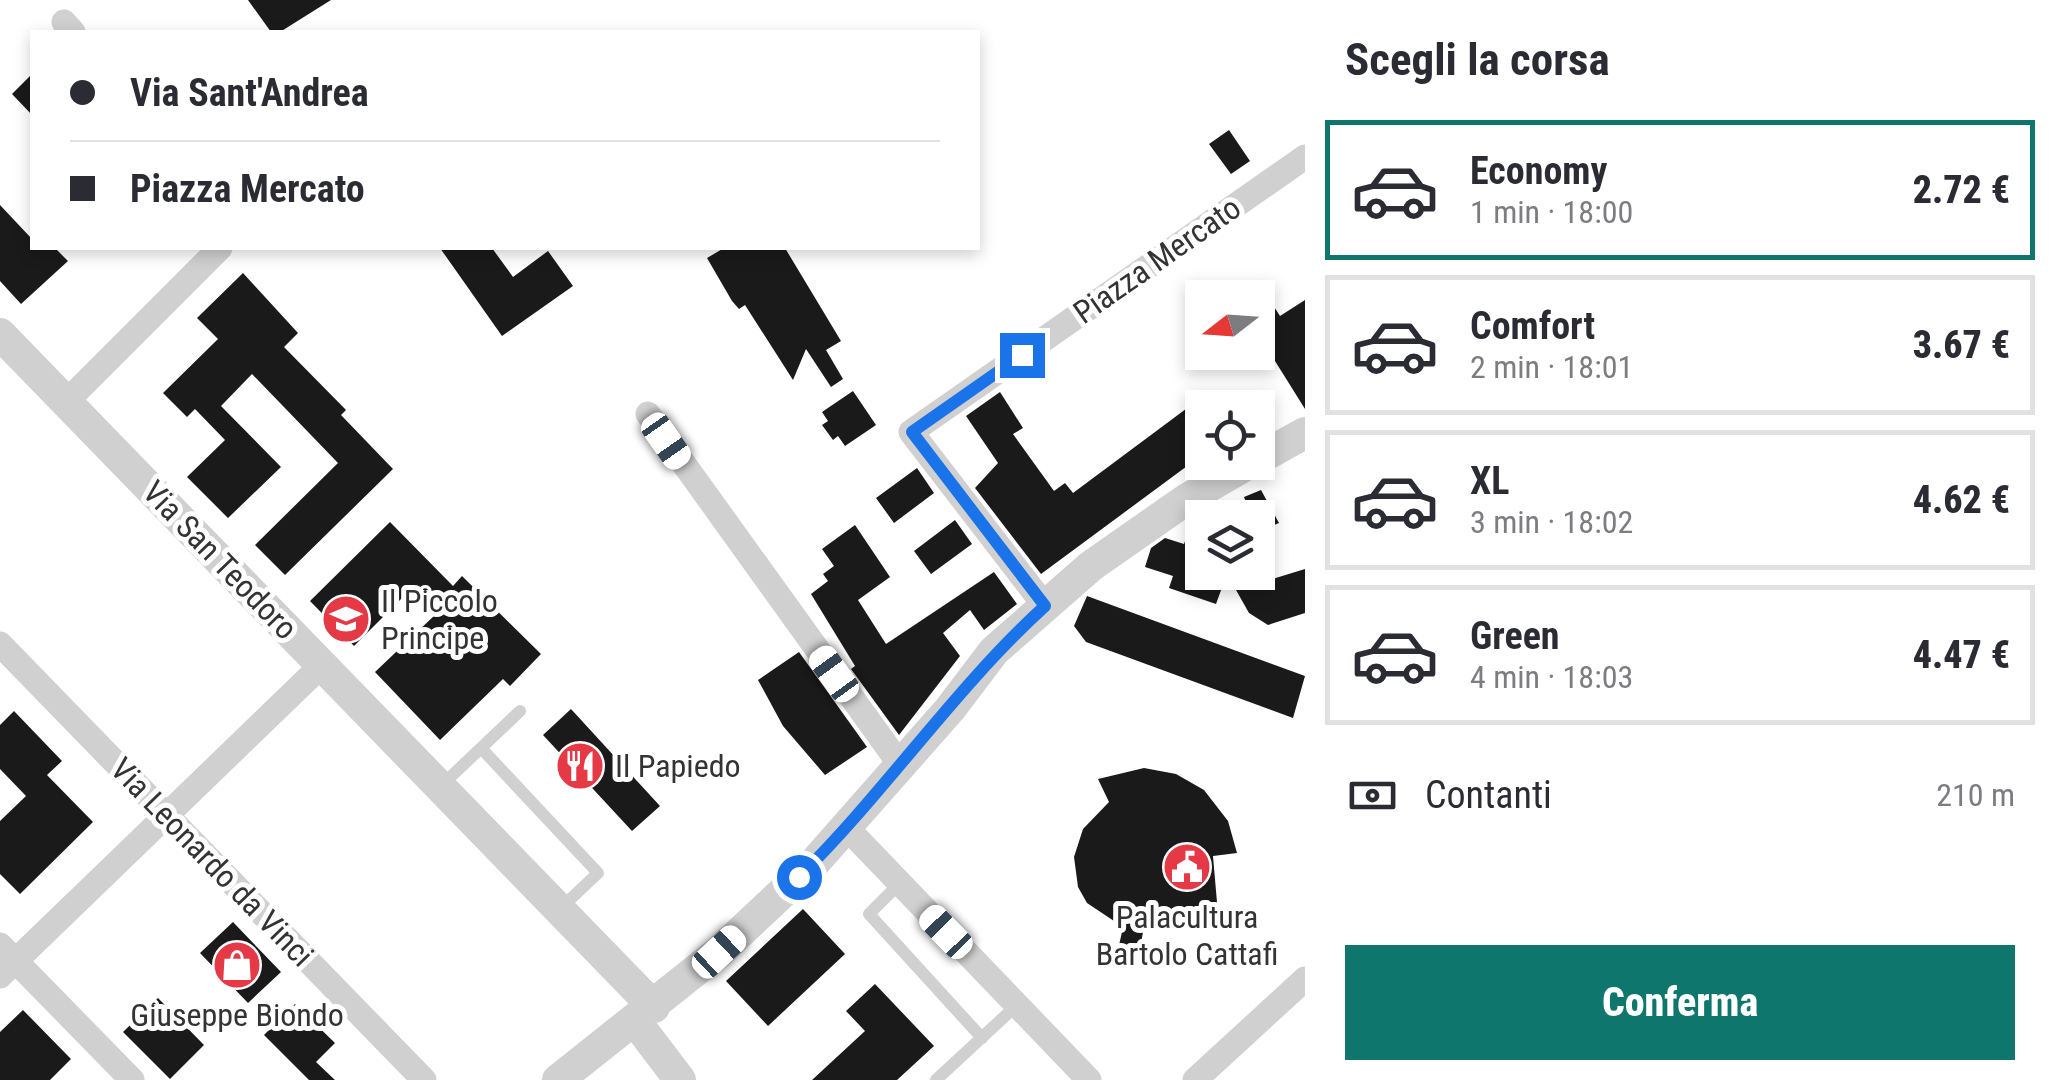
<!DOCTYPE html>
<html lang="it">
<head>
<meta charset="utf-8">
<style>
	:root { --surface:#fff; --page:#f2f2f3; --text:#2b2b33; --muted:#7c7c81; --line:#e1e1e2; --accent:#0f766e }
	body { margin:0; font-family:"Roboto Condensed",sans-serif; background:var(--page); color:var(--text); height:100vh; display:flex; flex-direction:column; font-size:38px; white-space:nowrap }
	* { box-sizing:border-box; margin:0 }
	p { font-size:32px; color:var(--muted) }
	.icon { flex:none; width:55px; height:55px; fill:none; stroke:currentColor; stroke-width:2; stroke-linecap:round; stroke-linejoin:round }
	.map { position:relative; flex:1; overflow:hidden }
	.drawer { display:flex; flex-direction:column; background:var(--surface); width:750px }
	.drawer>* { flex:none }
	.hud { position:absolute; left:30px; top:30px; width:950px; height:220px; border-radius:0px; box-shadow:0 5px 15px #0003; display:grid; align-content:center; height:220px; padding:0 40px; background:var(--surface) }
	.needle { width:65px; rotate:253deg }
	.fabs { position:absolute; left:1185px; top:280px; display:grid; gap:20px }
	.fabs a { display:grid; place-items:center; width:90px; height:90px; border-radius:0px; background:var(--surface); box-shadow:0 5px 15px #0003; font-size:50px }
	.end { position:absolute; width:45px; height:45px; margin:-22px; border:12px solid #1a73e8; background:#fff; box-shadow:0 0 0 5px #fff }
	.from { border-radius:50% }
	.car { position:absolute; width:30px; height:60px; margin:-30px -15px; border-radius:12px; box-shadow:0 0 8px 2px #0007; background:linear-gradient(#fff 24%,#345 0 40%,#fff 0 76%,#345 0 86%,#fff 0) }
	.hud b { display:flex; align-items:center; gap:35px; height:95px; font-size:38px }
	.hud b+b { border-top:2px solid var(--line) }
	.hud i { width:25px; height:25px; background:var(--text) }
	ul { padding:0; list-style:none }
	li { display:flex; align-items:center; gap:30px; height:140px; margin:0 20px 15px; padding:0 20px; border:5px solid var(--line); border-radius:0px }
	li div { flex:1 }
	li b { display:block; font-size:38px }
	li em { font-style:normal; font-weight:800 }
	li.active { border-color:var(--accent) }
	li>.icon { width:90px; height:90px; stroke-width:1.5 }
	h2 { padding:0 40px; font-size:45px; line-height:120px }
	.pay { display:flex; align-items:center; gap:25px; height:110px; padding:0 40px; font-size:38px }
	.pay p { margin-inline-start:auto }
	.action { display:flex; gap:20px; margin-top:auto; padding:20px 40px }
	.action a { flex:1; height:115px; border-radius:0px; background:var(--accent); color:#fff; font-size:40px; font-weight:800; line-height:115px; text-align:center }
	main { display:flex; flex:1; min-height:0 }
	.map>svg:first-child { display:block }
</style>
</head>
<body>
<main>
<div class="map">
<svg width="1305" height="1080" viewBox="0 0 1305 1080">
	<rect width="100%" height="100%" fill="#fff"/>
	<path fill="#1a1a1a" d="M248,0H331L280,32H271Z
		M32,74V115L12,94Z
		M1229,130L1250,161L1231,174L1209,144Z
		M0,205L32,239V248H55L68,261L21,304L0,281Z
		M440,248H492L513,277L548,251L573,286L502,336Z
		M724,248H785L841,341L826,350L843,379L831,387L806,349L793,380L745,305L739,309L732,301L707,258Z
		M243,273L298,333L284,347L346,410L341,415L393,469L285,575L255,545L338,463L252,374L221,406L281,467L228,518L187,477L225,440L195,409L187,417L163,393L218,339L197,318Z
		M1305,300V409L1275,361L1263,367L1258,356V309L1271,302L1280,316Z
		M853,391L876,425L845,446L838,436L833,440L822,425L828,421L822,412Z
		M1000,392L1023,428L1013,434L1054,491L1065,483L1073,493L1202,397V455L1041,574L975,488L998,463L966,416Z
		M917,468L934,493L894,523L876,498Z
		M1261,490L1279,523L1258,532V518H1211L1246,502L1244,497Z
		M1202,513V576L1224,582L1216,604L1169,588L1173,576L1145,567L1151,548L1165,538L1184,544L1193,519Z
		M955,520L972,544L931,574L914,551Z
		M390,522L453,586L462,576L541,654L510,686L503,679L440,740L375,672L436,614L411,589L354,646L310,601Z
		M855,525L890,577L858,600L886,644L994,572L1017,604L984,630L970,610L943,633L960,656L899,735L851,669L855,666L811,594L828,581L823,574L834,566L822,549Z
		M1305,569V613L1268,625L1249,613L1236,590Z
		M1087,596L1305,676L1293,718L1086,642L1074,626Z
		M799,652L867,747L825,775L783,726L758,680Z
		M571,709L660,806L632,831L543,735Z
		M14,711L62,761L47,775L93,822L20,894L0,874V821L26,796L0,769V725Z
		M1144,768L1176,774L1204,790L1228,821L1237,853L1213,856L1218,914L1208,925L1143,932L1139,954L1118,950L1123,927L1087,903L1078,887L1074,857L1083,829L1109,802L1098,779Z
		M803,909L845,954L768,1026L726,981Z
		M233,922L281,972L248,1003L200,953Z
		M875,984L934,1046L897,1080H812L865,1031L846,1011Z
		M158,998L204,1045L170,1079L123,1032Z
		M295,1004L335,1043L316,1062L335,1080H309L264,1035Z
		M23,1010L71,1059L50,1080H0V1032Z"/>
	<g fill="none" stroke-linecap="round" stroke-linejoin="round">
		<path stroke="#d0d0d0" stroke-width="12" d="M481,748L598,873L561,908
			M442,785L520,711
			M900,883L869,914L982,1038
			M936,1080L1017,1005"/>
		<path stroke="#d0d0d0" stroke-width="25" d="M64,22L73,32
			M66,402L220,248
			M648,414L899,763
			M1045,606L911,432L1305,157
			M0,644L424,1080
			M845,826L1089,1080
			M0,945L132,1080
			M0,976L322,665
			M1195,1080L1305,979"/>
		<path stroke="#d0d0d0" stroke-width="32" d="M0,334L654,1007
			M1258,459L1305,433
			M636,1022L680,1080
			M558,1080L719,952L815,862L950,709L994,651L1091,566L1187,499L1251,462"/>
	</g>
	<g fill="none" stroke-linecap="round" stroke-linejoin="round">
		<path stroke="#1a73e8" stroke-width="12" d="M799,877C886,791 955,688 1045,606L912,432L1022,355"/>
	</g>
	<defs>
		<g id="school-disc" transform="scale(2.5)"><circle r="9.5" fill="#e63946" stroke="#fff"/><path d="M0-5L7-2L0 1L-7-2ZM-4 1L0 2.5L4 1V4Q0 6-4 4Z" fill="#fff"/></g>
		<g id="restaurant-disc" transform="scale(2.5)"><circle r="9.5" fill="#e63946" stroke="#fff"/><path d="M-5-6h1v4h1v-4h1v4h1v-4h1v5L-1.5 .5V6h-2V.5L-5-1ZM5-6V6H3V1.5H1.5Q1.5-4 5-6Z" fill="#fff"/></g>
		<g id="civic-disc" transform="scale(2.5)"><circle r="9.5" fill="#e63946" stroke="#fff"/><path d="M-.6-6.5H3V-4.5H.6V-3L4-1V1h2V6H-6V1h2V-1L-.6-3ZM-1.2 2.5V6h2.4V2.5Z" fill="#fff"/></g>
		<g id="shop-disc" transform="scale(2.5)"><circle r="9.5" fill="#e63946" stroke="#fff"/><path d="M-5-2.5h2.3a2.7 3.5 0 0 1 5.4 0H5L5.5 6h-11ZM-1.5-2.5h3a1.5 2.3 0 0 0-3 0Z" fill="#fff"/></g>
	</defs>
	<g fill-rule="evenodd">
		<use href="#school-disc" x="346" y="619"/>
		<use href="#restaurant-disc" x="580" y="766"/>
		<use href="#civic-disc" x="1187" y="867"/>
		<use href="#shop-disc" x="237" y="965"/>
	</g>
	<g text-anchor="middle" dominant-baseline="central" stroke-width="10" stroke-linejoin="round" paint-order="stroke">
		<g font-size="32" fill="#333" stroke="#fff">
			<text transform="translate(1157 260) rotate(-35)">Piazza Mercato</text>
			<text transform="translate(220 560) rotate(46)">Via San Teodoro</text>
			<text transform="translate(212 862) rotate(46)">Via Leonardo da Vinci</text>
		</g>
		<g font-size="32" fill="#333" stroke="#fff" text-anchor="start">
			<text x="381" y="601">Il Piccolo<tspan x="381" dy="37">Principe</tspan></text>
			<text x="615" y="766">Il Papiedo</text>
			<text x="1187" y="917" text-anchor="middle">Palacultura<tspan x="1187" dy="37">Bartolo Cattafi</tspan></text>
			<text x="237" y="1015" text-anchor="middle">Giuseppe Biondo</text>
		</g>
	</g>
</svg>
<div class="fabs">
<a><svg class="needle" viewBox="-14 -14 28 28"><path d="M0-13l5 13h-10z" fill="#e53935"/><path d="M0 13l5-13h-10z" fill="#7c7c81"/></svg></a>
<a><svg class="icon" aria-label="locate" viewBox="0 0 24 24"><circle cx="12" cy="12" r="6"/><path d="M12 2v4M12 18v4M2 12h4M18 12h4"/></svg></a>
<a><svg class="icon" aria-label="layers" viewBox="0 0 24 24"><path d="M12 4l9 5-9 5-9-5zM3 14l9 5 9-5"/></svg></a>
</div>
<i class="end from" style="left:799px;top:877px"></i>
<i class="end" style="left:1022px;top:355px"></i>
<i class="car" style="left:666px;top:441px;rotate:145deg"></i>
<i class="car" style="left:834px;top:674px;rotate:324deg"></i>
<i class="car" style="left:946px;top:932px;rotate:316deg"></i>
<i class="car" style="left:719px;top:952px;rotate:47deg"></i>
<div class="hud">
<b><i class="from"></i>Via Sant'Andrea</b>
<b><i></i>Piazza Mercato</b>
</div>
</div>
<section class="drawer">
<h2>Scegli la corsa</h2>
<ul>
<li class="active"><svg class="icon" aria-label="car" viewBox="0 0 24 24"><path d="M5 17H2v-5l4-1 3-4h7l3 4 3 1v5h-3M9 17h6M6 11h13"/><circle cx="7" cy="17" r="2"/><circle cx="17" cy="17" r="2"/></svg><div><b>Economy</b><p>1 min · 18:00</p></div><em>2.72 €</em></li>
<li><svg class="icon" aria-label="car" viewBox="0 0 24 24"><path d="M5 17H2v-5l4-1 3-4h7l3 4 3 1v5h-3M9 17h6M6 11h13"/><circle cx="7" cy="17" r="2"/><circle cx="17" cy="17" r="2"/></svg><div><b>Comfort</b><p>2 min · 18:01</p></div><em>3.67 €</em></li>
<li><svg class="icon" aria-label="car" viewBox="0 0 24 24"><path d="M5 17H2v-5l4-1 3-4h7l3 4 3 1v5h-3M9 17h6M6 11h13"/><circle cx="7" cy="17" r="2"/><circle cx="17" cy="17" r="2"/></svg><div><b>XL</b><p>3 min · 18:02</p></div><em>4.62 €</em></li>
<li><svg class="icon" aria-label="car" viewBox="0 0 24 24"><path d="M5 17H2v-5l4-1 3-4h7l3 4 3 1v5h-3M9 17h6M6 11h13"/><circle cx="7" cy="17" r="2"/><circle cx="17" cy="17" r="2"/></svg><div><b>Green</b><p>4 min · 18:03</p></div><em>4.47 €</em></li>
</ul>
<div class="pay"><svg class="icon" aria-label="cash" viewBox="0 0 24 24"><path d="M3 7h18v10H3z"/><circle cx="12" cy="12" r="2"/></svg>Contanti<p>210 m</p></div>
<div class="action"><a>Conferma</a></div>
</section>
</main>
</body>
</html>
